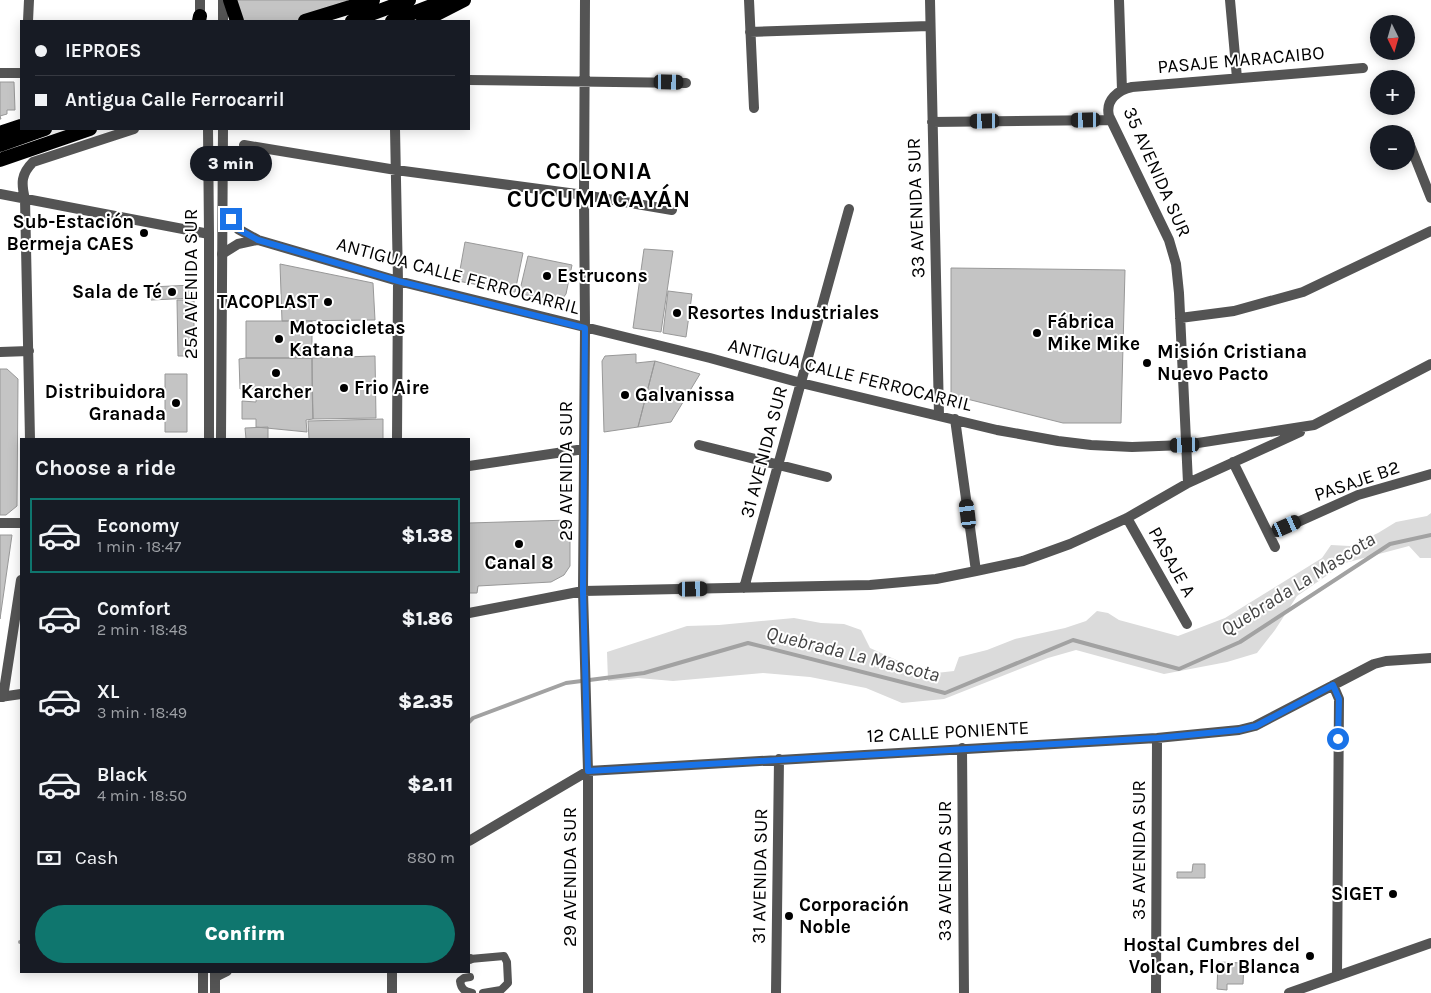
<!DOCTYPE html>
<html lang="en">
<head>
<meta charset="utf-8">
<style>
	:root { --surface:#171b24; --page:#20242c; --text:#f1f3f6; --muted:#9ea1a6; --line:#363941; --accent:#0f766e }
	body { margin:0; font-family:Karla,sans-serif; background:var(--page); color:var(--text); height:100vh; display:flex; flex-direction:column; font-size:19px; white-space:nowrap }
	* { box-sizing:border-box; margin:0 }
	p { font-size:16px; color:var(--muted) }
	.icon { flex:none; width:28px; height:28px; fill:none; stroke:currentColor; stroke-width:2; stroke-linecap:round; stroke-linejoin:round }
	.map { position:relative; flex:1; overflow:hidden }
	.drawer { position:absolute; left:20px; top:438px; width:450px; height:535px; display:flex; flex-direction:column; background:var(--surface); border-radius:0px; box-shadow:0 2px 12px #0003 }
	.drawer>* { flex:none }
	.hud { position:absolute; left:20px; top:20px; width:450px; height:110px; border-radius:0px; box-shadow:0 2px 12px #0003; display:grid; align-content:center; height:110px; padding:0 15px; background:var(--surface) }
	.needle { width:32px; rotate:175deg }
	.controls { position:absolute; left:1370px; top:15px; display:grid; gap:10px }
	.controls a { display:grid; place-items:center; width:45px; height:45px; border-radius:50%; background:var(--surface); box-shadow:0 2px 12px #0003; font-size:25px }
	.end { position:absolute; width:22px; height:22px; margin:-11px; border:6px solid #1a73e8; background:#fff; box-shadow:0 0 0 2px #fff }
	.from { border-radius:50% }
	.bubble { position:absolute; height:35px; border-radius:18px; background:var(--surface); box-shadow:0 2px 12px #0003; font-size:16px; font-weight:800; line-height:35px; text-align:center }
	.car { position:absolute; width:15px; height:30px; margin:-15px -8px; border-radius:6px; box-shadow:0 0 4px 1px #0007; background:linear-gradient(#222 24%,#8ab4d8 0 40%,#222 0 76%,#8ab4d8 0 86%,#222 0) }
	.hud b { display:flex; align-items:center; gap:18px; height:48px; font-size:19px }
	.hud b+b { border-top:1px solid var(--line) }
	.hud i { width:12px; height:12px; background:var(--text) }
	ul { padding:0; list-style:none }
	li { display:flex; align-items:center; gap:15px; height:75px; margin:0 10px 8px; padding:0 5px; border:2px solid transparent; border-radius:0px }
	li div { flex:1 }
	li b { display:block; font-size:19px }
	li em { font-style:normal; font-weight:800 }
	li.active { border-color:var(--accent) }
	li>.icon { width:45px; height:45px; stroke-width:1.5 }
	h2 { padding:0 15px; font-size:22px; line-height:60px }
	.pay { display:flex; align-items:center; gap:12px; height:55px; padding:0 15px; font-size:19px }
	.pay p { margin-inline-start:auto }
	.button { display:flex; gap:10px; margin-top:auto; padding:10px 15px }
	.button a { flex:1; height:58px; border-radius:30px; background:var(--accent); color:#fff; font-size:20px; font-weight:800; line-height:58px; text-align:center }
	.map>svg:first-child { display:block }
</style>
</head>
<body>
<div class="map">
<svg width="1431" height="993" viewBox="0 0 1431 993">
	<rect width="100%" height="100%" fill="#fff"/>
	<path fill="#dbdbdb" d="M1431,513V558H1420L1409,546L1345,563L1297,596L1275,630L1257,653L1227,662L1164,674L1076,650L1048,658L944,699L902,703L866,688L810,677L763,673L673,681L638,678L608,681L607,652L687,626L719,625L794,618L821,623L844,624L861,630L870,648L927,674L954,671L959,657L987,650L1015,639L1065,628L1086,621L1097,611L1108,613L1119,620L1178,636L1225,618L1322,558L1331,545L1350,546L1378,533L1396,522L1427,516Z"/>
	<g fill="none" stroke-linecap="round" stroke-linejoin="round">
		<path stroke="#a2a2a2" stroke-width="4" d="M469,722L473,718L566,683L644,673L748,643L945,693L1073,640L1179,669L1240,642L1390,544L1431,535
			M20,942H21"/>
	</g>
	<path fill="#c4c4c4" stroke="#989898" d="M234,0H346L351,3L296,21H241Z
		M0,82H14L15,110H7V114L0,116L1,119H0Z
		M465,242L523,253L515,292L458,281Z
		M644,249L673,251L661,332L633,328Z
		M528,256L572,265L566,294L563,298L556,299L519,294Z
		M280,264L373,283L375,320L282,321Z
		M951,268L1125,270L1121,423H1063L951,395Z
		M194,285V298L151,300L150,287Z
		M668,291L692,294L686,337L663,333Z
		M177,300H194V356H178Z
		M246,321H312V358H246Z
		M636,354V363L655,361L638,427L604,432L602,361L605,356Z
		M375,356L376,418L313,419L312,358Z
		M246,358H312V388L240,389L239,359Z
		M655,361L700,374L671,422L638,427Z
		M0,369H7L18,379L17,506L6,515H0Z
		M165,374H187V432H165Z
		M312,388L313,419L306,420L307,432L256,427V419H242V401L256,402L257,389Z
		M383,419V439H309L308,421Z
		M268,427V439H246L245,428Z
		M570,520V566L564,575L551,582L478,586L477,593H469V523Z
		M0,535H12L0,619Z
		M1193,864H1205V878H1177V872H1192Z
		M1218,962L1244,963L1243,984H1227V990L1217,989Z"/>
	<g fill="none" stroke-linecap="round" stroke-linejoin="round">
		<path stroke="#545454" stroke-width="8" d="M470,959L504,956L507,962L508,983L501,990L483,993
			M470,977L464,978L460,981C461,989 464,991 472,993"/>
		<path stroke="#545454" stroke-width="10" d="M585,0L584,195L585,328L583,591L588,771V993
			M749,0L754,108
			M930,0L939,415
			M1119,0L1122,90
			M1230,0L1237,78
			M750,32L929,26
			M0,73H21
			M469,80L686,83
			M932,122L1111,120
			M395,129L398,281L397,439
			M1406,135L1431,198
			M244,145L396,170L584,195L672,210
			M0,194L209,234
			M223,210L238,229L258,240L398,281L710,358L801,383L997,430L1058,441L1091,445L1132,447L1185,445L1314,425L1431,364
			M222,254L238,244L257,240
			M1180,318L1234,311L1303,292L1431,231
			M0,352L29,351
			M955,419L976,571
			M30,439L25,199C21,183 21,174 33,162L134,129
			M699,445L827,477
			M1233,462L1275,547
			M469,466L584,449
			M1188,483L1179,293L1176,264L1169,240L1109,116C1105,100 1118,90 1132,87L1363,68
			M1127,518L1187,624
			M0,523H21
			M1269,535L1358,495L1431,474
			M744,588L849,209
			M469,613L583,591L870,585L936,579L976,571L1023,561L1070,544L1127,518L1188,483L1300,432
			M1333,685L1339,699L1337,976
			M0,697L21,694
			M3,697L21,580
			M962,748L964,993
			M469,841L588,771L1157,738L1239,730L1255,726L1374,664L1386,661L1431,658
			M469,959H470
			M215,977L227,971
			M392,993V971
			M776,993L779,759
			M1156,993L1157,738"/>
		<path stroke="#545454" stroke-width="10" d="M200,0V21
			M28,21L29,0
			M223,21V0
			M208,129L209,234V439
			M221,439L223,129
			M203,993V971
			M215,993V971
			M1289,993L1431,943"/>
		<path stroke="#000" stroke-width="14" d="M230,0L237,21
			M199,21L200,16
			M305,21L373,0
			M352,21L409,0
			M392,21L447,0
			M423,21L464,0
			M0,133L21,126
			M0,145L45,129
			M0,160L90,129"/>
	</g>
	<g fill="none" stroke-linecap="round" stroke-linejoin="round">
		<path stroke="#1a73e8" stroke-width="6" d="M231,219L238,229L258,240L398,281L585,328L583,591L588,771L1157,738L1239,730L1256,726L1333,685L1339,699L1338,739"/>
	</g>
	<g fill="#000" stroke="#fff" stroke-width="2">
		<circle cx="144" cy="233" r="5"/>
		<circle cx="547" cy="276" r="5"/>
		<circle cx="172" cy="292" r="5"/>
		<circle cx="328" cy="302" r="5"/>
		<circle cx="677" cy="313" r="5"/>
		<circle cx="1037" cy="333" r="5"/>
		<circle cx="279" cy="339" r="5"/>
		<circle cx="1147" cy="363" r="5"/>
		<circle cx="276" cy="373" r="5"/>
		<circle cx="344" cy="388" r="5"/>
		<circle cx="625" cy="395" r="5"/>
		<circle cx="176" cy="403" r="5"/>
		<circle cx="519" cy="544" r="5"/>
		<circle cx="1393" cy="894" r="5"/>
		<circle cx="789" cy="916" r="5"/>
		<circle cx="1310" cy="956" r="5"/>
	</g>
	<g text-anchor="middle" dominant-baseline="central" stroke-width="4" stroke-linejoin="round" paint-order="stroke">
		<g font-size="19" fill="#000" stroke="#fff">
			<text transform="translate(1241 60) rotate(-5)">PASAJE MARACAIBO</text>
			<text transform="translate(1157 172) rotate(66)">35 AVENIDA SUR</text>
			<text transform="translate(916 208) rotate(-92)">33 AVENIDA SUR</text>
			<text transform="translate(458 276) rotate(15)">ANTIGUA CALLE FERROCARRIL</text>
			<text transform="translate(191 284) rotate(-90)">25A AVENIDA SUR</text>
			<text transform="translate(850 375) rotate(14)">ANTIGUA CALLE FERROCARRIL</text>
			<text transform="translate(764 452) rotate(-75)">31 AVENIDA SUR</text>
			<text transform="translate(566 471) rotate(-90)">29 AVENIDA SUR</text>
			<text transform="translate(1357 481) rotate(-19)">PASAJE B2</text>
			<text transform="translate(1172 562) rotate(61)">PASAJE A</text>
			<text transform="translate(948 732) rotate(-3)">12 CALLE PONIENTE</text>
			<text transform="translate(1139 850) rotate(-90)">35 AVENIDA SUR</text>
			<text transform="translate(945 871) rotate(-90)">33 AVENIDA SUR</text>
			<text transform="translate(760 876) rotate(-89)">31 AVENIDA SUR</text>
			<text transform="translate(570 877) rotate(-90)">29 AVENIDA SUR</text>
		</g>
		<g font-size="19" font-weight="bold" fill="#000" stroke="#fff" text-anchor="start">
			<text x="134" y="222" text-anchor="end">Sub-Estación<tspan x="134" dy="22">Bermeja CAES</tspan></text>
			<text x="557" y="276">Estrucons</text>
			<text x="162" y="292" text-anchor="end">Sala de Té</text>
			<text x="318" y="302" text-anchor="end">TACOPLAST</text>
			<text x="687" y="313">Resortes Industriales</text>
			<text x="1047" y="322">Fábrica<tspan x="1047" dy="22">Mike Mike</tspan></text>
			<text x="289" y="328">Motocicletas<tspan x="289" dy="22">Katana</tspan></text>
			<text x="1157" y="352">Misión Cristiana<tspan x="1157" dy="22">Nuevo Pacto</tspan></text>
			<text x="354" y="388">Frio Aire</text>
			<text x="166" y="392" text-anchor="end">Distribuidora<tspan x="166" dy="22">Granada</tspan></text>
			<text x="276" y="392" text-anchor="middle">Karcher</text>
			<text x="635" y="395">Galvanissa</text>
			<text x="519" y="563" text-anchor="middle">Canal 8</text>
			<text x="1383" y="894" text-anchor="end">SIGET</text>
			<text x="799" y="905">Corporación<tspan x="799" dy="22">Noble</tspan></text>
			<text x="1300" y="945" text-anchor="end">Hostal Cumbres del<tspan x="1300" dy="22">Volcan, Flor Blanca</tspan></text>
		</g>
		<g font-size="20" font-style="italic" fill="#434343" stroke="#fff">
			<text transform="translate(1298 584) rotate(-32)">Quebrada La Mascota</text>
			<text transform="translate(853 654) rotate(14)">Quebrada La Mascota</text>
		</g>
		<g font-size="24" font-weight="bold" letter-spacing="1" fill="#000" stroke="#fff">
			<text x="599" y="171">COLONIA<tspan x="599" dy="28">CUCUMACAYÁN</tspan></text>
		</g>
	</g>
</svg>
<div class="controls">
<a><svg class="needle" viewBox="-14 -14 28 28"><path d="M0-13l5 13h-10z" fill="#e53935"/><path d="M0 13l5-13h-10z" fill="#9ea1a6"/></svg></a>
<a>+</a>
<a>−</a>
</div>
<i class="end from" style="left:1338px;top:739px"></i>
<i class="end" style="left:231px;top:219px"></i>
<div class="bubble" style="left:190px;top:146px;width:82px">3 min</div>
<i class="car" style="left:669px;top:82px;rotate:91deg"></i>
<i class="car" style="left:1086px;top:120px;rotate:269deg"></i>
<i class="car" style="left:985px;top:121px;rotate:269deg"></i>
<i class="car" style="left:1185px;top:445px;rotate:268deg"></i>
<i class="car" style="left:968px;top:514px;rotate:353deg"></i>
<i class="car" style="left:1287px;top:526px;rotate:66deg"></i>
<i class="car" style="left:693px;top:589px;rotate:89deg"></i>
<div class="hud">
<b><i class="from"></i>IEPROES</b>
<b><i></i>Antigua Calle Ferrocarril</b>
</div>
<section class="drawer">
<h2>Choose a ride</h2>
<ul>
<li class="active"><svg class="icon" aria-label="car" viewBox="0 0 24 24"><path d="M5 17H2v-5l4-1 3-4h7l3 4 3 1v5h-3M9 17h6M6 11h13"/><circle cx="7" cy="17" r="2"/><circle cx="17" cy="17" r="2"/></svg><div><b>Economy</b><p>1 min · 18:47</p></div><em>$1.38</em></li>
<li><svg class="icon" aria-label="car" viewBox="0 0 24 24"><path d="M5 17H2v-5l4-1 3-4h7l3 4 3 1v5h-3M9 17h6M6 11h13"/><circle cx="7" cy="17" r="2"/><circle cx="17" cy="17" r="2"/></svg><div><b>Comfort</b><p>2 min · 18:48</p></div><em>$1.86</em></li>
<li><svg class="icon" aria-label="car" viewBox="0 0 24 24"><path d="M5 17H2v-5l4-1 3-4h7l3 4 3 1v5h-3M9 17h6M6 11h13"/><circle cx="7" cy="17" r="2"/><circle cx="17" cy="17" r="2"/></svg><div><b>XL</b><p>3 min · 18:49</p></div><em>$2.35</em></li>
<li><svg class="icon" aria-label="car" viewBox="0 0 24 24"><path d="M5 17H2v-5l4-1 3-4h7l3 4 3 1v5h-3M9 17h6M6 11h13"/><circle cx="7" cy="17" r="2"/><circle cx="17" cy="17" r="2"/></svg><div><b>Black</b><p>4 min · 18:50</p></div><em>$2.11</em></li>
</ul>
<div class="pay"><svg class="icon" aria-label="cash" viewBox="0 0 24 24"><path d="M3 7h18v10H3z"/><circle cx="12" cy="12" r="2"/></svg>Cash<p>880 m</p></div>
<div class="button"><a>Confirm</a></div>
</section>
</div>
</body>
</html>
